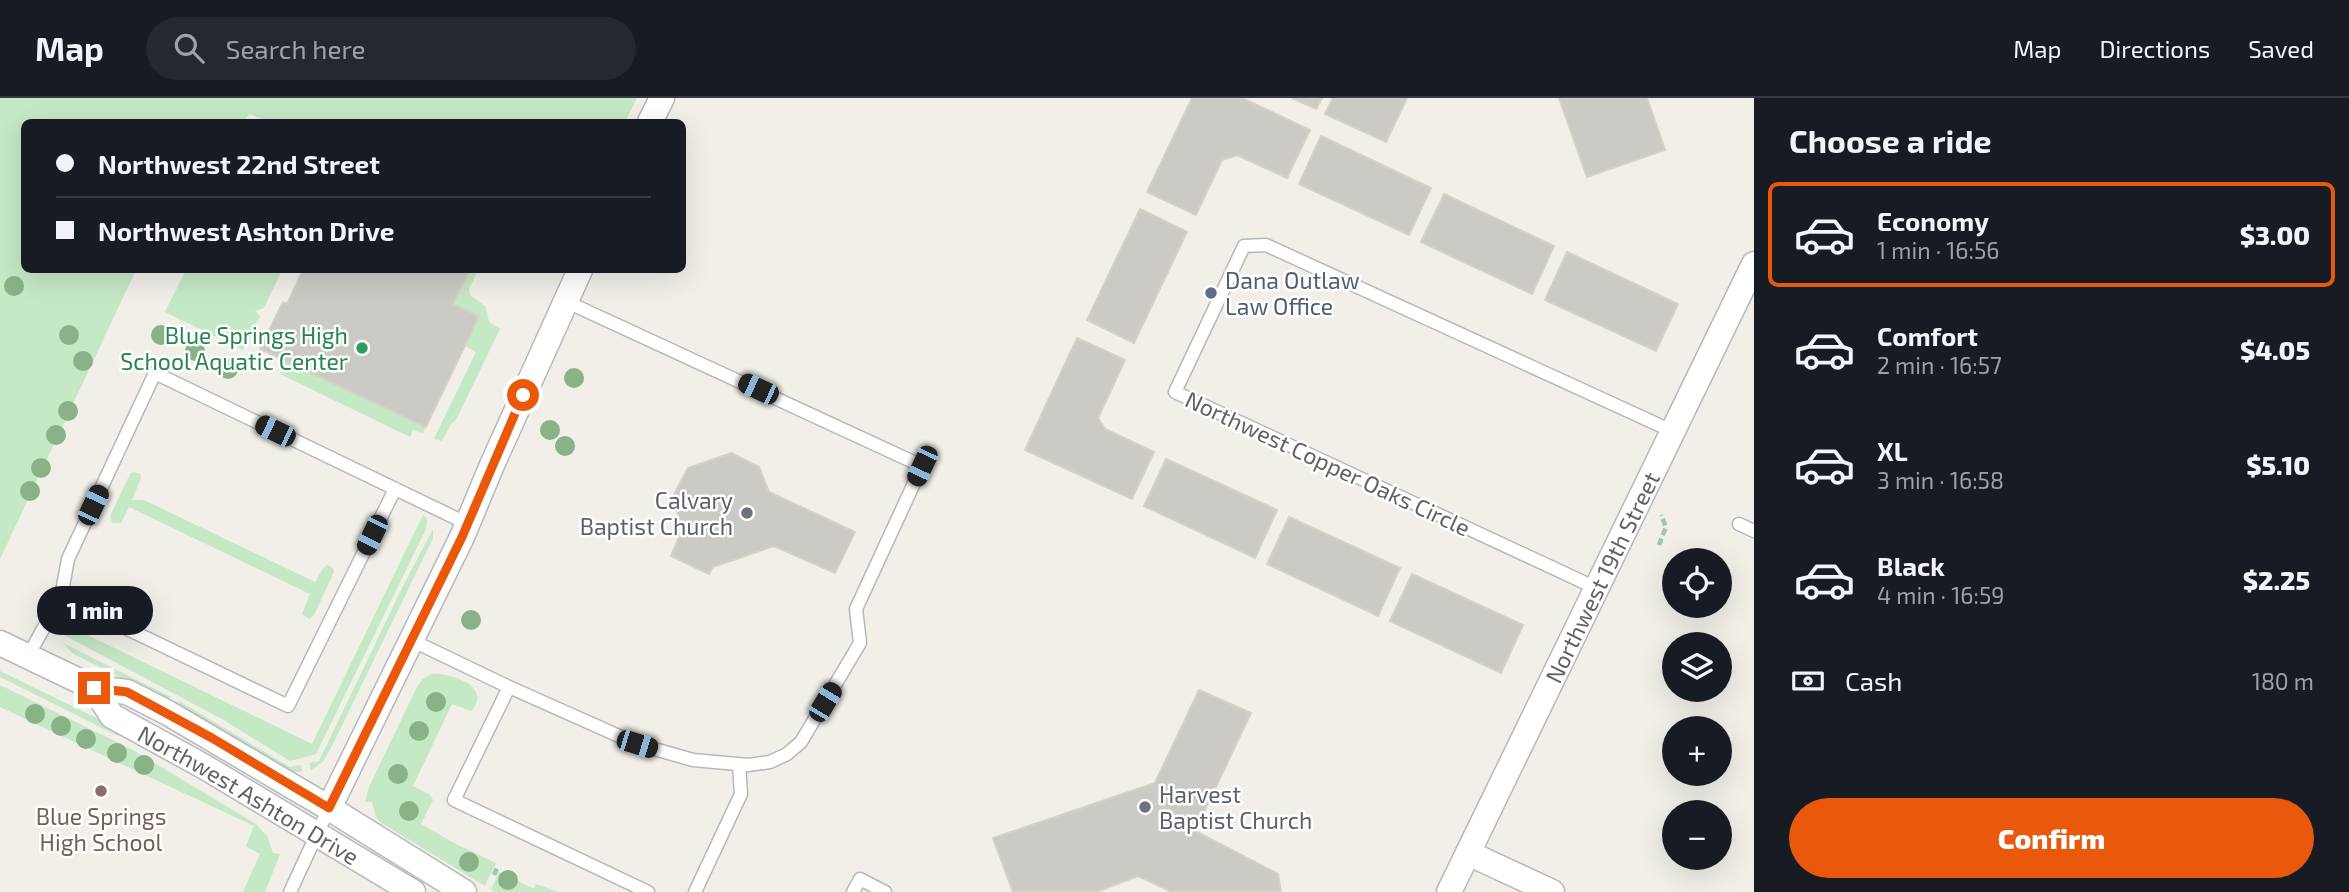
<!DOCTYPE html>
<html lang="en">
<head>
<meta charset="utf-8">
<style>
	:root { --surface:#171b24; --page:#242831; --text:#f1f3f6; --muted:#9ea1a6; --line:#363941; --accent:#ea580c }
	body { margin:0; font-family:"Exo 2",sans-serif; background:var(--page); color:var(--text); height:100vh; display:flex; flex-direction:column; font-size:26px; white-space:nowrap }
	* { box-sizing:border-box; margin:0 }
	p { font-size:23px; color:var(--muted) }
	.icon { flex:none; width:38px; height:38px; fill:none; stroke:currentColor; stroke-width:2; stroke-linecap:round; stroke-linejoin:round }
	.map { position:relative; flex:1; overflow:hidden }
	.details { display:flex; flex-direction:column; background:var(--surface); width:595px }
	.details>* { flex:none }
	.guide { position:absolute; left:21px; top:21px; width:665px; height:154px; border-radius:10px; box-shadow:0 7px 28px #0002; display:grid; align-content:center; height:154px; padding:0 35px; background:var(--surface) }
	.fabs { position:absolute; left:1662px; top:450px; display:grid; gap:14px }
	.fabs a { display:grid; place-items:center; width:70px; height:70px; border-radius:50%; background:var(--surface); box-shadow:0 7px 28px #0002; font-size:35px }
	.end { position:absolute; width:32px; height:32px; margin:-16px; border:9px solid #ea580c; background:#fff; box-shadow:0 0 0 4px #fff }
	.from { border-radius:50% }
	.bubble { position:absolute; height:49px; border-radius:24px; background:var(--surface); box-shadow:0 7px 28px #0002; font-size:23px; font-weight:800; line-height:49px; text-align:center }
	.car { position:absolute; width:21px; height:42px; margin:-21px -10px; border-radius:9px; box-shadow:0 0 5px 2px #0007; background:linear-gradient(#222 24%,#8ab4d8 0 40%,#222 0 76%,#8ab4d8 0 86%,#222 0) }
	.guide b { display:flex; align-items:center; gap:24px; height:66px; font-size:26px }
	.guide b+b { border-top:2px solid var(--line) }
	.guide i { width:18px; height:18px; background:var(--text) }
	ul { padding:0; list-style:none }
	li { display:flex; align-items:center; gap:21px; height:105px; margin:0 14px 10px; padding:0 21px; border:4px solid transparent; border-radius:10px }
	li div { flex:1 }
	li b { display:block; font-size:26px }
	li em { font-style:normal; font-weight:800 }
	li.active { border-color:var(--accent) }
	li>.icon { width:63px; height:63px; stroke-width:1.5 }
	h2 { padding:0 35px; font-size:32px; line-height:84px }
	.pay { display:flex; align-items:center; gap:18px; height:77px; padding:0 35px; font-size:26px }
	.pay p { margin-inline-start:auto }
	.primary-button { display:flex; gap:14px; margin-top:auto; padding:14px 35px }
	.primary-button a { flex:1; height:80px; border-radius:42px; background:var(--accent); color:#fff; font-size:28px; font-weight:800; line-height:80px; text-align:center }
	header { display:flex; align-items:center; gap:42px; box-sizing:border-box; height:98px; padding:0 35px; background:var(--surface); border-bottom:2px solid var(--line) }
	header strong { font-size:33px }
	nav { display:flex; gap:38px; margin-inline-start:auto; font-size:24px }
	.search { width:490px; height:63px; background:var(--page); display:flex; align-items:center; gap:18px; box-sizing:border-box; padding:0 24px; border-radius:38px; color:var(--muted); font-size:26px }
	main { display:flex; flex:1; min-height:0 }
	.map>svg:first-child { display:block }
</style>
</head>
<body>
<header>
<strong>Map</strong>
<div class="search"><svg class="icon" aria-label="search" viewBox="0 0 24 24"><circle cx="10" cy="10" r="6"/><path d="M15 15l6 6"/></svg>Search here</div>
<nav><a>Map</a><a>Directions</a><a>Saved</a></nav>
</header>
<main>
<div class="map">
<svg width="1754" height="794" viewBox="0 0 1754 794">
	<rect width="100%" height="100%" fill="#f1efe8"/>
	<path fill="#c5e8c5" d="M0,0H637L625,24H269L250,16L242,24H24V172H136L0,461Z
		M186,172H282L264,210L255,213L260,218L243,252L165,214Z
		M470,172H478L469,191L470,197L486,209L489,224L500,231L456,322L451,326L442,343L434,341L476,254L465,248L453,206Z
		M286,263L426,329L423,335L413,332L410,339L280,276Z
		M133,374L140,376L141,380L132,402H144L315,484L324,469L327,467L333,470L334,474L314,517L309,521L302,516L310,496L129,409L121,425H112L110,418L130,376Z
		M423,417L427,421L426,431L316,656L290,663L222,621L62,536V530L69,528L312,646Z
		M433,431V440L333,646L323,664L311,672L309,665L319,663L401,492Z
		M63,545L171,599L168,604L72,555Z
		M0,573L121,632L118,638L0,579Z
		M431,576C450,574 494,589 471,613L452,606L413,688L430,697L433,702L421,726L454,745L496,765L485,788L380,724L376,719L372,704H365L369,689L418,587L423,581Z
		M0,587L133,652L256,726L267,738L273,755L280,756L265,794H243L260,756L246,748L254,728L0,609Z
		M179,603L290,669L301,667L302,674H290L177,609Z
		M499,774L534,791L536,786L559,794H495L491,792Z"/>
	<path fill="#cccac5" stroke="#d6d1c6" stroke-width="2" d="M1192,0H1242L1310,32L1287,80L1237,57L1222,62L1196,117L1147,94Z
		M1292,0H1322L1316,11Z
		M1333,0H1407L1386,44L1325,16Z
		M1559,0H1647L1665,52L1587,79Z
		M1321,38L1431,90L1409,137L1299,86Z
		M1444,96L1554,148L1532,196L1421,144Z
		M1140,111L1187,134L1134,245L1087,222Z
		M1567,154L1678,206L1656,253L1545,202Z
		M303,172H470L453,206L479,218L426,329L260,251L283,204L287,206Z
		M1077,240L1125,262L1098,320L1105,331L1154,354L1132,401L1025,352Z
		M731,355L759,369L769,394L855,434L835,475L774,448L713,469L709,476L671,458L683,430L672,400L688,370Z
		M1166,361L1277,412L1255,460L1144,408Z
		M1289,419L1400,470L1378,518L1267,466Z
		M1412,476L1523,527L1501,575L1390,523Z
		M1199,592L1251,615L1195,733L1278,776L1281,794H1172L1138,778L1096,794H1013L993,740L1155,685Z"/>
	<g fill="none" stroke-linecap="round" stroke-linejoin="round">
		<g stroke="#b5b8bc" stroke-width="15">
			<path id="lane" d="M1739,426L1754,433
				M1596,490L1175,294L1244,148L1266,147L1672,333
				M61,499L288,608L395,391
				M411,542L509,589L637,646L693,662L748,667L770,664L787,656L801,644L860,545L856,511L922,368L565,203
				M28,558L61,499L68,461L155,275L468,426
				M509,589L454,702L648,794
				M290,794L329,710
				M695,794L741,696L739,666
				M853,794L860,781L885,794"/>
		</g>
		<g stroke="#b5b8bc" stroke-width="27">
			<g id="street">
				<path d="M650,24L662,0"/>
				<path d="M0,545L94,590L127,594L168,615L329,710L464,794"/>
				<path id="s1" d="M94,590L112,618L203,668L413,794"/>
				<path d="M329,710L462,439L492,367L580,172"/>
				<path d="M1468,755L1552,794"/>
				<path id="s2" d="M1449,794L1754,166"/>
			</g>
		</g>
		<path stroke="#9cc7a9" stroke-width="4.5" stroke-dasharray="7 3.5" stroke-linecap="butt" d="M1659,447L1666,429L1661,417
			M494,777L497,770"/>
		<use href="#lane" stroke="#fff" stroke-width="12"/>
		<use href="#street" stroke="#fff" stroke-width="24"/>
	</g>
	<g fill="#89b387">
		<circle cx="14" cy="188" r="10"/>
		<circle cx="69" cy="237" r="10"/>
		<circle cx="161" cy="237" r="10"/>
		<circle cx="195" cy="253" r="10"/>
		<circle cx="83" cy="263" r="10"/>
		<circle cx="228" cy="271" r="10"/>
		<circle cx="574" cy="280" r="10"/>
		<circle cx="68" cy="313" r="10"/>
		<circle cx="550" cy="332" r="10"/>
		<circle cx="56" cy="337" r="10"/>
		<circle cx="565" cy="348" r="10"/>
		<circle cx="41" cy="370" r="10"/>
		<circle cx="30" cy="393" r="10"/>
		<circle cx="471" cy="522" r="10"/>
		<circle cx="436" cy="604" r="10"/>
		<circle cx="35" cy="616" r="10"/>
		<circle cx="61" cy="628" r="10"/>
		<circle cx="419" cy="633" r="10"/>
		<circle cx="86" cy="641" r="10"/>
		<circle cx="117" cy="655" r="10"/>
		<circle cx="144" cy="667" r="10"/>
		<circle cx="398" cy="676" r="10"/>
		<circle cx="409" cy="713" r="10"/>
		<circle cx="469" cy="764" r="10"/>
		<circle cx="508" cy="782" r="10"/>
	</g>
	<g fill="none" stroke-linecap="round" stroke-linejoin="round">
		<path stroke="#ea580c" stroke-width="9" d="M94,590L127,594L212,640L329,710L462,439L523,297"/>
	</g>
	<circle fill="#5c6f8a" stroke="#fff" stroke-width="2.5" cx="1211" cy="195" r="7"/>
	<circle fill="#2e9e5b" stroke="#fff" stroke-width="2.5" cx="362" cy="250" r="7"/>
	<g fill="#6b7280" stroke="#fff" stroke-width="2.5">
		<circle cx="747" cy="415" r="7"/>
		<circle cx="1145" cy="709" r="7"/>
	</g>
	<circle fill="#8d6e63" stroke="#fff" stroke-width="2.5" cx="101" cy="693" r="7"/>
	<g text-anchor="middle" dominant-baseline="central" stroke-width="5" stroke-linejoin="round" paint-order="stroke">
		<g font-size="23" fill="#4e5e75" stroke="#fff" text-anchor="start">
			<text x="1225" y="182">Dana Outlaw<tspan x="1225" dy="26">Law Office</tspan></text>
		</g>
		<g font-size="23" fill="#27864d" stroke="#fff" text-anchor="end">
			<text x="348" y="237">Blue Springs High<tspan x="348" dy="26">School Aquatic Center</tspan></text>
		</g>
		<g font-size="23" fill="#5f6368" stroke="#fff">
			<text transform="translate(1328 365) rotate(25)">Northwest Copper Oaks Circle</text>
			<text stroke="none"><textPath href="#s2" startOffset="350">Northwest 19th Street</textPath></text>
			<text stroke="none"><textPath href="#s1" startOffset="191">Northwest Ashton Drive</textPath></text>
		</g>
		<g font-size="23" fill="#5b616d" stroke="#fff" text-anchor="end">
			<text x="733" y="402">Calvary<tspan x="733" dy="26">Baptist Church</tspan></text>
			<text x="1159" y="696" text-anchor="start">Harvest<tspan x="1159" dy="26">Baptist Church</tspan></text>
		</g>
		<g font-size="23" fill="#785e54" stroke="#fff">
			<text x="101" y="718">Blue Springs<tspan x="101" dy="26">High School</tspan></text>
		</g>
	</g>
</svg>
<div class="fabs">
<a><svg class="icon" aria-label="locate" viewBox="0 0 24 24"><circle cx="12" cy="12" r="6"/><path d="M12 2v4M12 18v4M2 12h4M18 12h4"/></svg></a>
<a><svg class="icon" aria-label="layers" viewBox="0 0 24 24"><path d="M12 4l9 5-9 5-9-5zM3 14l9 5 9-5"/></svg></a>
<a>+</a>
<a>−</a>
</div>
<i class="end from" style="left:523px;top:297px"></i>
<i class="end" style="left:94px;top:590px"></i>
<div class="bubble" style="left:37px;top:488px;width:116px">1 min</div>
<i class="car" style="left:758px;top:291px;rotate:295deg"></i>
<i class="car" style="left:275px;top:333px;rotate:296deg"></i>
<i class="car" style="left:922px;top:368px;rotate:205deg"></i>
<i class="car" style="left:93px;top:407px;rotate:25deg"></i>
<i class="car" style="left:372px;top:437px;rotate:206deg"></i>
<i class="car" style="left:825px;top:604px;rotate:31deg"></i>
<i class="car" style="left:637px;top:646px;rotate:107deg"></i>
<div class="guide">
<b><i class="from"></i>Northwest 22nd Street</b>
<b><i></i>Northwest Ashton Drive</b>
</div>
</div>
<section class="details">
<h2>Choose a ride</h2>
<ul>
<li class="active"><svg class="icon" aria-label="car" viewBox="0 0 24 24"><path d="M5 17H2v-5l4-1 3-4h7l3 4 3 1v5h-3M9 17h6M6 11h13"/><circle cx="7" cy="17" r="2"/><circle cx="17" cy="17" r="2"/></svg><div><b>Economy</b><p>1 min · 16:56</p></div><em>$3.00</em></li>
<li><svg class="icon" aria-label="car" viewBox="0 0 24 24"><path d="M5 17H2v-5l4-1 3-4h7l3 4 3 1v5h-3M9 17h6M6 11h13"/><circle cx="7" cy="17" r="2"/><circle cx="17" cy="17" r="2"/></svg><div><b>Comfort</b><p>2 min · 16:57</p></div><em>$4.05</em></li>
<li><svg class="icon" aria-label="car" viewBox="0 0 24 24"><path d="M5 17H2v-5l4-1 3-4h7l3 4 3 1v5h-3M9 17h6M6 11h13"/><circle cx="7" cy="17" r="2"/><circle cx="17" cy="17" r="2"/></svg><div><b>XL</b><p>3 min · 16:58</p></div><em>$5.10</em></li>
<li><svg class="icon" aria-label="car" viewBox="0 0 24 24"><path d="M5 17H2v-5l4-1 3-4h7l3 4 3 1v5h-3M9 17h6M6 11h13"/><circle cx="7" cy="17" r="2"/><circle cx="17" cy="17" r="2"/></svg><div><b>Black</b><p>4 min · 16:59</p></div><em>$2.25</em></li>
</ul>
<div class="pay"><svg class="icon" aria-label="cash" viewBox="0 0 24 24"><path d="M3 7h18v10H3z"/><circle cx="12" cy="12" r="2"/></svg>Cash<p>180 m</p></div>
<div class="primary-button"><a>Confirm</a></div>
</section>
</main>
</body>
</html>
